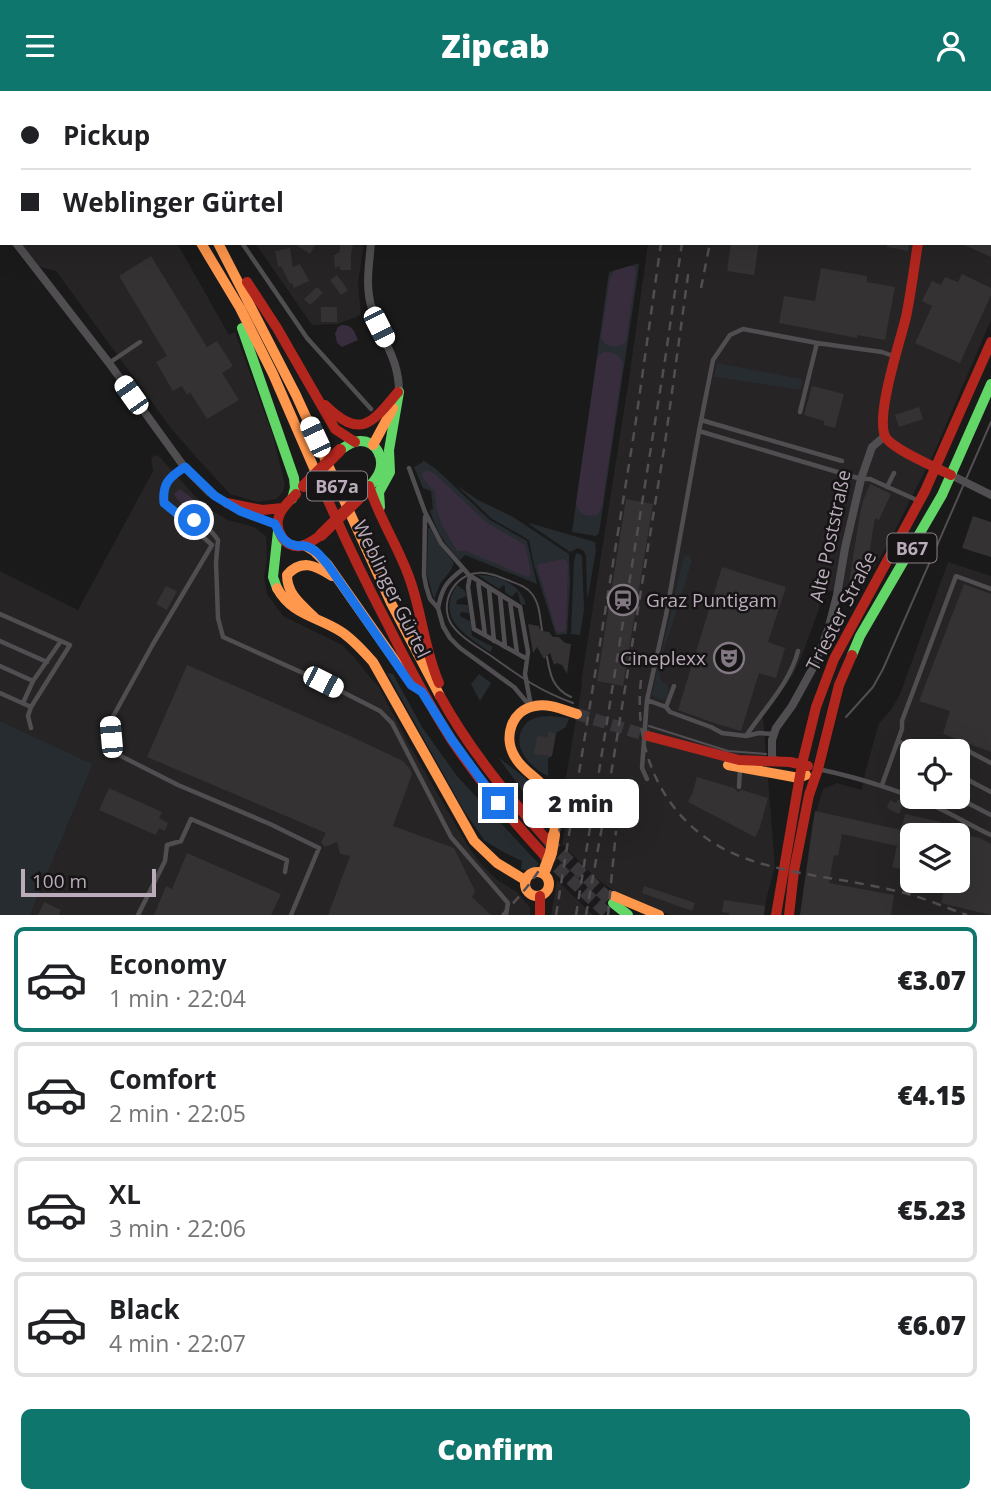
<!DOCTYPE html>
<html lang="en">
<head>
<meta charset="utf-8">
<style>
	:root { --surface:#fff; --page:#f2f2f2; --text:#202124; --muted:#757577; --line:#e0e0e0; --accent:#0f766e }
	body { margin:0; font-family:"Open Sans",sans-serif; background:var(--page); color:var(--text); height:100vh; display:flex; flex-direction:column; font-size:26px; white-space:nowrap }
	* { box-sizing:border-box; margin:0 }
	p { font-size:23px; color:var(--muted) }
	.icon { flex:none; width:38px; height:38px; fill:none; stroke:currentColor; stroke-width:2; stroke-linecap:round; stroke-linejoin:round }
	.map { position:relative; height:824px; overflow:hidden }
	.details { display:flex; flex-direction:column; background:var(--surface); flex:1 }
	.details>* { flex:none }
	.top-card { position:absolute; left:0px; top:0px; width:992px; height:154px; box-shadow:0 7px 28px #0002; display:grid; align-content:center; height:154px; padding:0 21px; background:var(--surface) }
	.controls { position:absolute; left:900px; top:648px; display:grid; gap:14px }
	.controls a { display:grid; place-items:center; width:70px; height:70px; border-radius:10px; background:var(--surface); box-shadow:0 7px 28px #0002; font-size:35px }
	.scale { position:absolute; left:21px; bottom:18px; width:135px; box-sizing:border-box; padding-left:7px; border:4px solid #baacba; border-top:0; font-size:19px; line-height:24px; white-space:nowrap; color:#baacba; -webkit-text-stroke:5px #161415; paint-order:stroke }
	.end { position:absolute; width:32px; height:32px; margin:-16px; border:9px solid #1a73e8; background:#fff; box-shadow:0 0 0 4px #fff }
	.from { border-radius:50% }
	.bubble { position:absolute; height:49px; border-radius:10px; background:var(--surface); box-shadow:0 7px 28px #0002; font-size:23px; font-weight:800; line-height:49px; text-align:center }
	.car { position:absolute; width:21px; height:42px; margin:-21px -10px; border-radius:9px; box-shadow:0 0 5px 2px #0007; background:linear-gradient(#fff 24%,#345 0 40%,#fff 0 76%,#345 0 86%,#fff 0) }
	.top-card b { display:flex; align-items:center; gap:24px; height:66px; font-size:26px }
	.top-card b+b { border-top:2px solid var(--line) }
	.top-card i { width:18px; height:18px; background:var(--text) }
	ul { padding:12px 0 0; list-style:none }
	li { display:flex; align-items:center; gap:21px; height:105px; margin:0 14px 10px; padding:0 7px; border:4px solid var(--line); border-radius:10px }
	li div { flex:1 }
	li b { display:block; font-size:26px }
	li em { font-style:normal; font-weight:800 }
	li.current { border-color:var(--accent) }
	li>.icon { width:63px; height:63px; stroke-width:1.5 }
	.action { display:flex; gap:14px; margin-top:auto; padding:14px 21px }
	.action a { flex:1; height:80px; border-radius:10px; background:var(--accent); color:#fff; font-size:28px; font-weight:800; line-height:80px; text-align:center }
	header { display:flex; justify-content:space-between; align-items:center; height:91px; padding:0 21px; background:var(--accent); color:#fff; font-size:32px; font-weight:800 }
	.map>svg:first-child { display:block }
</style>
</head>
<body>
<header><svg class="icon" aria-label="menu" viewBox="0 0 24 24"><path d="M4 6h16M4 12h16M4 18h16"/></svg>Zipcab<svg class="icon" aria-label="person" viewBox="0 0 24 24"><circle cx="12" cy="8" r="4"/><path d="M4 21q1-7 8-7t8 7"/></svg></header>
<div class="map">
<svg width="991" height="824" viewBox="0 0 991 824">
	<rect width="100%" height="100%" fill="#1a1a1a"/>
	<path fill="#262425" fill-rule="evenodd" d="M0,0H303L302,2H2V127L0,125Z
		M669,0H991V229L934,362L888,453L864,494L825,501L803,562L793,584L763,625L775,776L767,805L764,824H671L631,809L615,801L596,787L562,753L568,723L564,697L582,594L581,592L629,288L648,152H990V2H669Z
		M21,152H177L229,244L235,241L273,345L285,394L283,401L276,408L258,411L230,403L195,365L170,336L56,180L40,176Z
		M255,152H364L358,192L361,224L338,233L312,234Z
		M158,364L204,415L228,429L254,436L266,445L267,468L264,486L267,503L283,525L342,554L355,567L373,590L377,593L410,655L468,755L481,773L496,788L517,801L530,817V824H30L93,673L0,630V480L78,519L153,380L151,366Z
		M948,471L991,485V824H800L812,734L823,698L837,692L862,699L866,678L879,632L891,619L900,603ZM912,660H957V705H912ZM912,744H957V789H912Z
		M557,789L562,794L593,824H551Z"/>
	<path fill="#272c30" d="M636,173H639L637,189L599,442L596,445L572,441L609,181Z
		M717,272L801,288L803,291L800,299L717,286H714Z
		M423,369L437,379L490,429L527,450L537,493L465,464L460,469C445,454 436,440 430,419L433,418L431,400L423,397L414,376L423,371Z
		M456,394L478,409L513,426L569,463L570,491L567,543L556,544L534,474L529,449L492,428Z
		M529,432L595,451L596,459L588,505H587L586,465L584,460L578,457L570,461L529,433Z
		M428,437H430L440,454L454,472L451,479L440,493L434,509L427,484Z
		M578,462L582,465L584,519L580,544L571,543L574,470L576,463Z
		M689,464L692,469C685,492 678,515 671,538C666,551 660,566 659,581C658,595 676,590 665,609L658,608L653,605L652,603L656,585L683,469L685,465Z
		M478,484C498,484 520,493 526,513L522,514L520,511L518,502L516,501L512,506L505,501V496L504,494L499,498Z
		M457,494L465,500L467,505L457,509L456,513L468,514L469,522L461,521L460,525L471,531L472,545L493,556L490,561C466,544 435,528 457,494Z
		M387,582L393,583L422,636L457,685L539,773C534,779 528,781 521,778L522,770L505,762L485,750L464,720Z
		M479,583L491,592L480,610L471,593Z
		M550,625L569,627L566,636L556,642L552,665L548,668V685C530,677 510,655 524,635C527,631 528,630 533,628C538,625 544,626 550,625Z
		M0,630L93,673L30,824H0Z
		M498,666C515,680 540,694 545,715L542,719L549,732L548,735Z"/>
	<path fill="#382d3c" d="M630,175L635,176L636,180L626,250C620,259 603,256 601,246L610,187L614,180Z
		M342,234C353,234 354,240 358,249L342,256L337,252L335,242L338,236Z
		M604,261C613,261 621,263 623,273L602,415L598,423C588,427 578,423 576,412L597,268L599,264Z
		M427,379L435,383L486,431L525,454L531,480L530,485L527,486L466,460H457L442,434L437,419L435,401L422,386L423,381Z
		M180,398L196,410L197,412L196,416L192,418C185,415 177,410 174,403Z
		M563,468L566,469L568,473L566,537L565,540L559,542L556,539L537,475L540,473Z"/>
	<path fill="#343233" d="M293,152H316L310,163Z
		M341,152H353L351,165V179H341L339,175L335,177L334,164H337L336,162H339Z
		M731,152H759L754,184L727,180Z
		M887,152H909L908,160L887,156Z
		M960,152H991V166Z
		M290,157L293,176L300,173L309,190L294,197L292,192L290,193L281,175L278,176L275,160Z
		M151,165L207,256L217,250L233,275L222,282L239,309L207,328L190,301L187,304L182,295L173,300L156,271L167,265L119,185Z
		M821,177L867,185V191L895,196L885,249L857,244V247L779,232L784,205L815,210Z
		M962,183L991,197V204L960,272L915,252L932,215L922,210L932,190L941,194L945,186L958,191Z
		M337,184L348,199L341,204L330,189Z
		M317,196L323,202L310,214L304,208Z
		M321,216H337V231H321Z
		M812,295L844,303L835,337L824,334V330L804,324Z
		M919,316L923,328L899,336L895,324Z
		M870,393L891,403L879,429L875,427L864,494L849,491L860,423L863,410Z
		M626,408L653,413L623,595L597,590Z
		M973,425L991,431V466L962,457Z
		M722,476L786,496L768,551L785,557L776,587L759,582L741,640L714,632L678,619Z
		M964,493L991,503V661L943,643L950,620L919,610Z
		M166,495L177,500L167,519L156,513Z
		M528,533L539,535V537L543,540L549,541L553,546H559L565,552L571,553L567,583L562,574L557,572L554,574L550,562L544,568L537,556L533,562Z
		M187,574L350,645L403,670L410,678L412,683L393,735L454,757L475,800L472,806L491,824H328L350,765L340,763L337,751L325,756L321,751L326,742L147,666Z
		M548,641L556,642L552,665L534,663L537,645L548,646Z
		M697,686L734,697L738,701L742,699L768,707L760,736L755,746L688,711L692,703Z
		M109,697L162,721L159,727L168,732L165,740L159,737L156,744L99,719Z
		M898,708L905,711L899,723L887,717L890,709L896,712Z
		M815,720L901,739L905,723L941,731L938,744H912V781L892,776L897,755L842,743L838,765L834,764L829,792L894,804L891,824H800Z
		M957,743L980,747L991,753V824L941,812L946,789H957Z
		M187,762L281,803L271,824H154L166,795L172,798Z
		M644,795L695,812L692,820L642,802Z
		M724,809L765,815L764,824H729V822L722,821Z
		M44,811L61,819L59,824H38Z"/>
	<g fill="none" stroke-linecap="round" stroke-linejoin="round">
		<path stroke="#3a373a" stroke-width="12" stroke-dasharray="12 6" stroke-linecap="butt" d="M577,623L648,645
			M548,750L613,812
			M544,764L609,824"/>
		<path stroke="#514e51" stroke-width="4.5" d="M140,0L141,2
			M60,2L62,0
			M0,49L2,47
			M242,152L307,247L371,318
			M109,272L140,251
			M800,321L817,252
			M701,329L842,370
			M699,340L713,269L730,244L743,238L817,252L882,261L896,266
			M185,377C172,384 155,401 169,416C172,420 176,424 182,426C189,429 196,429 203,433C209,438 214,443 218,449L216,471L218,527L223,546L323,591L380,620L392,632L451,746L508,812L506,824
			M409,377L425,421L441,452L469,484L520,516L528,561L525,583L531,615
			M887,396L894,382
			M425,426L424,484L426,495L430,508L438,517L443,535L450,547L460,557L514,596L530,615
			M182,427L212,454
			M212,454L153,553L110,631L115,662L178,694L270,733L319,757L291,824
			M470,485L468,496L474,538L527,568
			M478,490L485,544
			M489,497L494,550
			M500,504L505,556
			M510,510L517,562
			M438,517C442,497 446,491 463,478
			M0,523L70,554L31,616L28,625L31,637
			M0,550L47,571
			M0,575L33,590L23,612
			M33,590L61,550
			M0,602L31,616
			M647,609L666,616L670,621L711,636L722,642L746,645L759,642L773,643
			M666,616L674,595
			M746,645C764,618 790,592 798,560
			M898,650L919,660
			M952,660L955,653L991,672
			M818,678C860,687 899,699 938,717C956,725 973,736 991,744
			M957,683L991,701
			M647,688L642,677L647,609L666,524L699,340L861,388H870L919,410
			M882,694L902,638V630L956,485L991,498
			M739,696L740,678
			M954,705L991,724
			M934,715L937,705
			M138,824L165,770L167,754L181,750L191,728L287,769L285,781"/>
		<path stroke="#514e51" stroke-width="8" d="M415,0V2
			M371,2V0
			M0,131L2,133
			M16,152L109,272L185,377L209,401L227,412
			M371,152C369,175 365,196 372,218C381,249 399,266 399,301
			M951,384L991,404
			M775,670L772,666V649L776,637L792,615L814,575L828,539L837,504L845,457L861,388L872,356L885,345"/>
		<path stroke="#63d668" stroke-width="10" d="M242,237L294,387L295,397L292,408
			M340,359C346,355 353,350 360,350C377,350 385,368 379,382C376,389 370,395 365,400
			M380,416L379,401L390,381L389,359L399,301
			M277,497L273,486L278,440
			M852,564L860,545L942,404L991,293
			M613,812L628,824"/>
		<path stroke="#ff974d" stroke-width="10" d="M937,0V2
			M201,152L240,217L273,283L327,407
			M218,152L296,304L391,512L440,605
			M373,354L393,317
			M304,454L314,460L328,474L406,585
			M277,497C292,524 316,525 340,540C353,548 363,560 373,571L474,750L497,772L525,789
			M315,527C302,514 287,504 287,484C302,467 316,475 332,485
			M728,674L799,687L806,684
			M554,744C556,730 556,714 549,702C540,687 523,681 515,666C503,647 511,619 535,615C549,612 564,619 577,623
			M525 793a12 12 0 1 1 24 0a12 12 0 1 1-24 0Z
			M614,805L659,824"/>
		<path stroke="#b3261e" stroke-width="10" d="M102,0L103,2
			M116,0L118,2
			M918,152C914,177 911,202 906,226C900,251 874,328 886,347C896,360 935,376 951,384
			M247,191L277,237L335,338L355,351
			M325,314C360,348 371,334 398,301
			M369,395C379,427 398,455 409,486C422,521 424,558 439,592
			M296,403C290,410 282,416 279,425C274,439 285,458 301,455C309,453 315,448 321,444
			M327,407C346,451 367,494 389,536C408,574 428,612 451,648C479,690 510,727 544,764
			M227,412L262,419L283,417
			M440,605C469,658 507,704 547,749
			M648,645L739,669L790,671L808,675
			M540,805V824
			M776,824L802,673L816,616L834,568L925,400L991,251
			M789,824L794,780L809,704L818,678L839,594L852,564"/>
		<path stroke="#524e52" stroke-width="2" d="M542,539C540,528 540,513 532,503C527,496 518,493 510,490C500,486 489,481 478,482C454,483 438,513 452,534C462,548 480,557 494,567C522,587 540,600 573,612
			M547,566C550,584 553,598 571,606
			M846,626L873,596L883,578L991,331
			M649,635L728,660L766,663"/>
		<path stroke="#524e52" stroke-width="2.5" stroke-dasharray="9 7" stroke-linecap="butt" d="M681,2V0
			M702,2V0
			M732,2V0
			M701,197L710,152
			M641,589C632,669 671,743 750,769C797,785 848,788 896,800C920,805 944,816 967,824
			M502,824C533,792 553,765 565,721
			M556,824L635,336L661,152
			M576,824L665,269L682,152
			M586,824L606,714L665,352L689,177
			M608,824L616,740"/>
		<path stroke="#ff974d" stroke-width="12" d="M545,778L551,762L554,744"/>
		<path stroke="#b3261e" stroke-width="12" d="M304,395L340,359
			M321,444L363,403"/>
	</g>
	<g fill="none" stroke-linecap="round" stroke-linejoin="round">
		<path stroke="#1a73e8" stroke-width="9" d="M194,429L180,425L164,412C162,393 169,386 185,376L215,405L240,420L275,433C279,441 283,452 294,454C299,456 300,454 305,455C315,457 322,467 328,474L411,594L422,601L452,649L498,712"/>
	</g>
	<defs>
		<g id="station-ring" transform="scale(1.575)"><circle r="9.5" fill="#161415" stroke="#827982" stroke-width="1.5"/><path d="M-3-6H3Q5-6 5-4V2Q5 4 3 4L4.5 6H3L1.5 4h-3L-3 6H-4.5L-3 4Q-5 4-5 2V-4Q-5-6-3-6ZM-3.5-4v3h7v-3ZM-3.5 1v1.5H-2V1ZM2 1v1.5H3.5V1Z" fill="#827982"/></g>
		<g id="theatre-ring" transform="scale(1.575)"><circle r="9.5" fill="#161415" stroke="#827982" stroke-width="1.5"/><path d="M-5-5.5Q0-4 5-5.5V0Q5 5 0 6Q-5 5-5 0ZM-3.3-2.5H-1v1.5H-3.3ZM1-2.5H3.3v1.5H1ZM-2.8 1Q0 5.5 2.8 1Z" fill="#827982"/></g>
	</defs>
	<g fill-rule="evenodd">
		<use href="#station-ring" x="623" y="509"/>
		<use href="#theatre-ring" x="729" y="567"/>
	</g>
	<g text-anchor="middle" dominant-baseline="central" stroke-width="5" stroke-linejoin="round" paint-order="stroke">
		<g fill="#161415" stroke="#897e88" stroke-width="2">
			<rect x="307" y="380.5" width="60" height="29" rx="5"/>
			<rect x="887.5" y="442.5" width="49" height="29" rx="5"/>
		</g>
		<g font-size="18" font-weight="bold" fill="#baacba">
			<text x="337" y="395">B67a</text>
			<text x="912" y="457">B67</text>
		</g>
		<g font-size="19" fill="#baacba" stroke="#161415">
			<text transform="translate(830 445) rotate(-78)">Alte Poststraße</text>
			<text transform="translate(392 498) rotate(64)">Weblinger Gürtel</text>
			<text transform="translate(841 520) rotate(-63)">Triester Straße</text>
		</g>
		<g font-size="19" fill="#baacba" stroke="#161415" text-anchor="start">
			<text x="646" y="509">Graz Puntigam</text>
			<text x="706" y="567" text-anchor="end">Cineplexx</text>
		</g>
	</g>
</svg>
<div class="controls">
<a><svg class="icon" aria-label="locate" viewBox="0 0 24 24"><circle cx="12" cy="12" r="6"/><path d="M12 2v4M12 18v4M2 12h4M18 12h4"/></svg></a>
<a><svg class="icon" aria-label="layers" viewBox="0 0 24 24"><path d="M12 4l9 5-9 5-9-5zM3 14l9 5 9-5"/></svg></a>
</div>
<div class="scale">100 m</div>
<i class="end from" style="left:194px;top:429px"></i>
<i class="end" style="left:498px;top:712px"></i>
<div class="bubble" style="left:523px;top:688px;width:116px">2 min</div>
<i class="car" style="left:379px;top:236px;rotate:153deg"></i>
<i class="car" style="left:131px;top:304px;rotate:325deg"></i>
<i class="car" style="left:315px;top:346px;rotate:335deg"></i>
<i class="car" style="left:323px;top:591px;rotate:117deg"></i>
<i class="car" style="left:111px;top:646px;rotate:355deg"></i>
<div class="top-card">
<b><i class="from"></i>Pickup</b>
<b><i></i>Weblinger Gürtel</b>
</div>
</div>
<section class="details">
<ul>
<li class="current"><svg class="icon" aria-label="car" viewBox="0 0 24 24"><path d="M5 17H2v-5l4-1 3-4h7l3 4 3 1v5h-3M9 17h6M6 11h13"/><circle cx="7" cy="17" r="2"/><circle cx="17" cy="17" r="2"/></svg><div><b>Economy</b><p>1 min · 22:04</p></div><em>€3.07</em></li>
<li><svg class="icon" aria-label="car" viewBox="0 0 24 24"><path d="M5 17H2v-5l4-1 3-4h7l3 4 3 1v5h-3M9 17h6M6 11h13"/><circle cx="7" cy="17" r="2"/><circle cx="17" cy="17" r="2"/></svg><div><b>Comfort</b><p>2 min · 22:05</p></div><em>€4.15</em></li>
<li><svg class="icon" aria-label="car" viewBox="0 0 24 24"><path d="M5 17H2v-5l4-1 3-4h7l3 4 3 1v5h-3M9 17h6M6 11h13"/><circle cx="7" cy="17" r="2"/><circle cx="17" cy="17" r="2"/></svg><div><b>XL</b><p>3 min · 22:06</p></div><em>€5.23</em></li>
<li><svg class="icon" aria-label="car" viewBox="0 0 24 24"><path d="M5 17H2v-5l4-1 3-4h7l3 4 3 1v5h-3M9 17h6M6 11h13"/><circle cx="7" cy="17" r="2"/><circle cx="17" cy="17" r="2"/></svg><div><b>Black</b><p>4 min · 22:07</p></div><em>€6.07</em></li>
</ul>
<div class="action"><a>Confirm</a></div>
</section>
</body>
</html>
